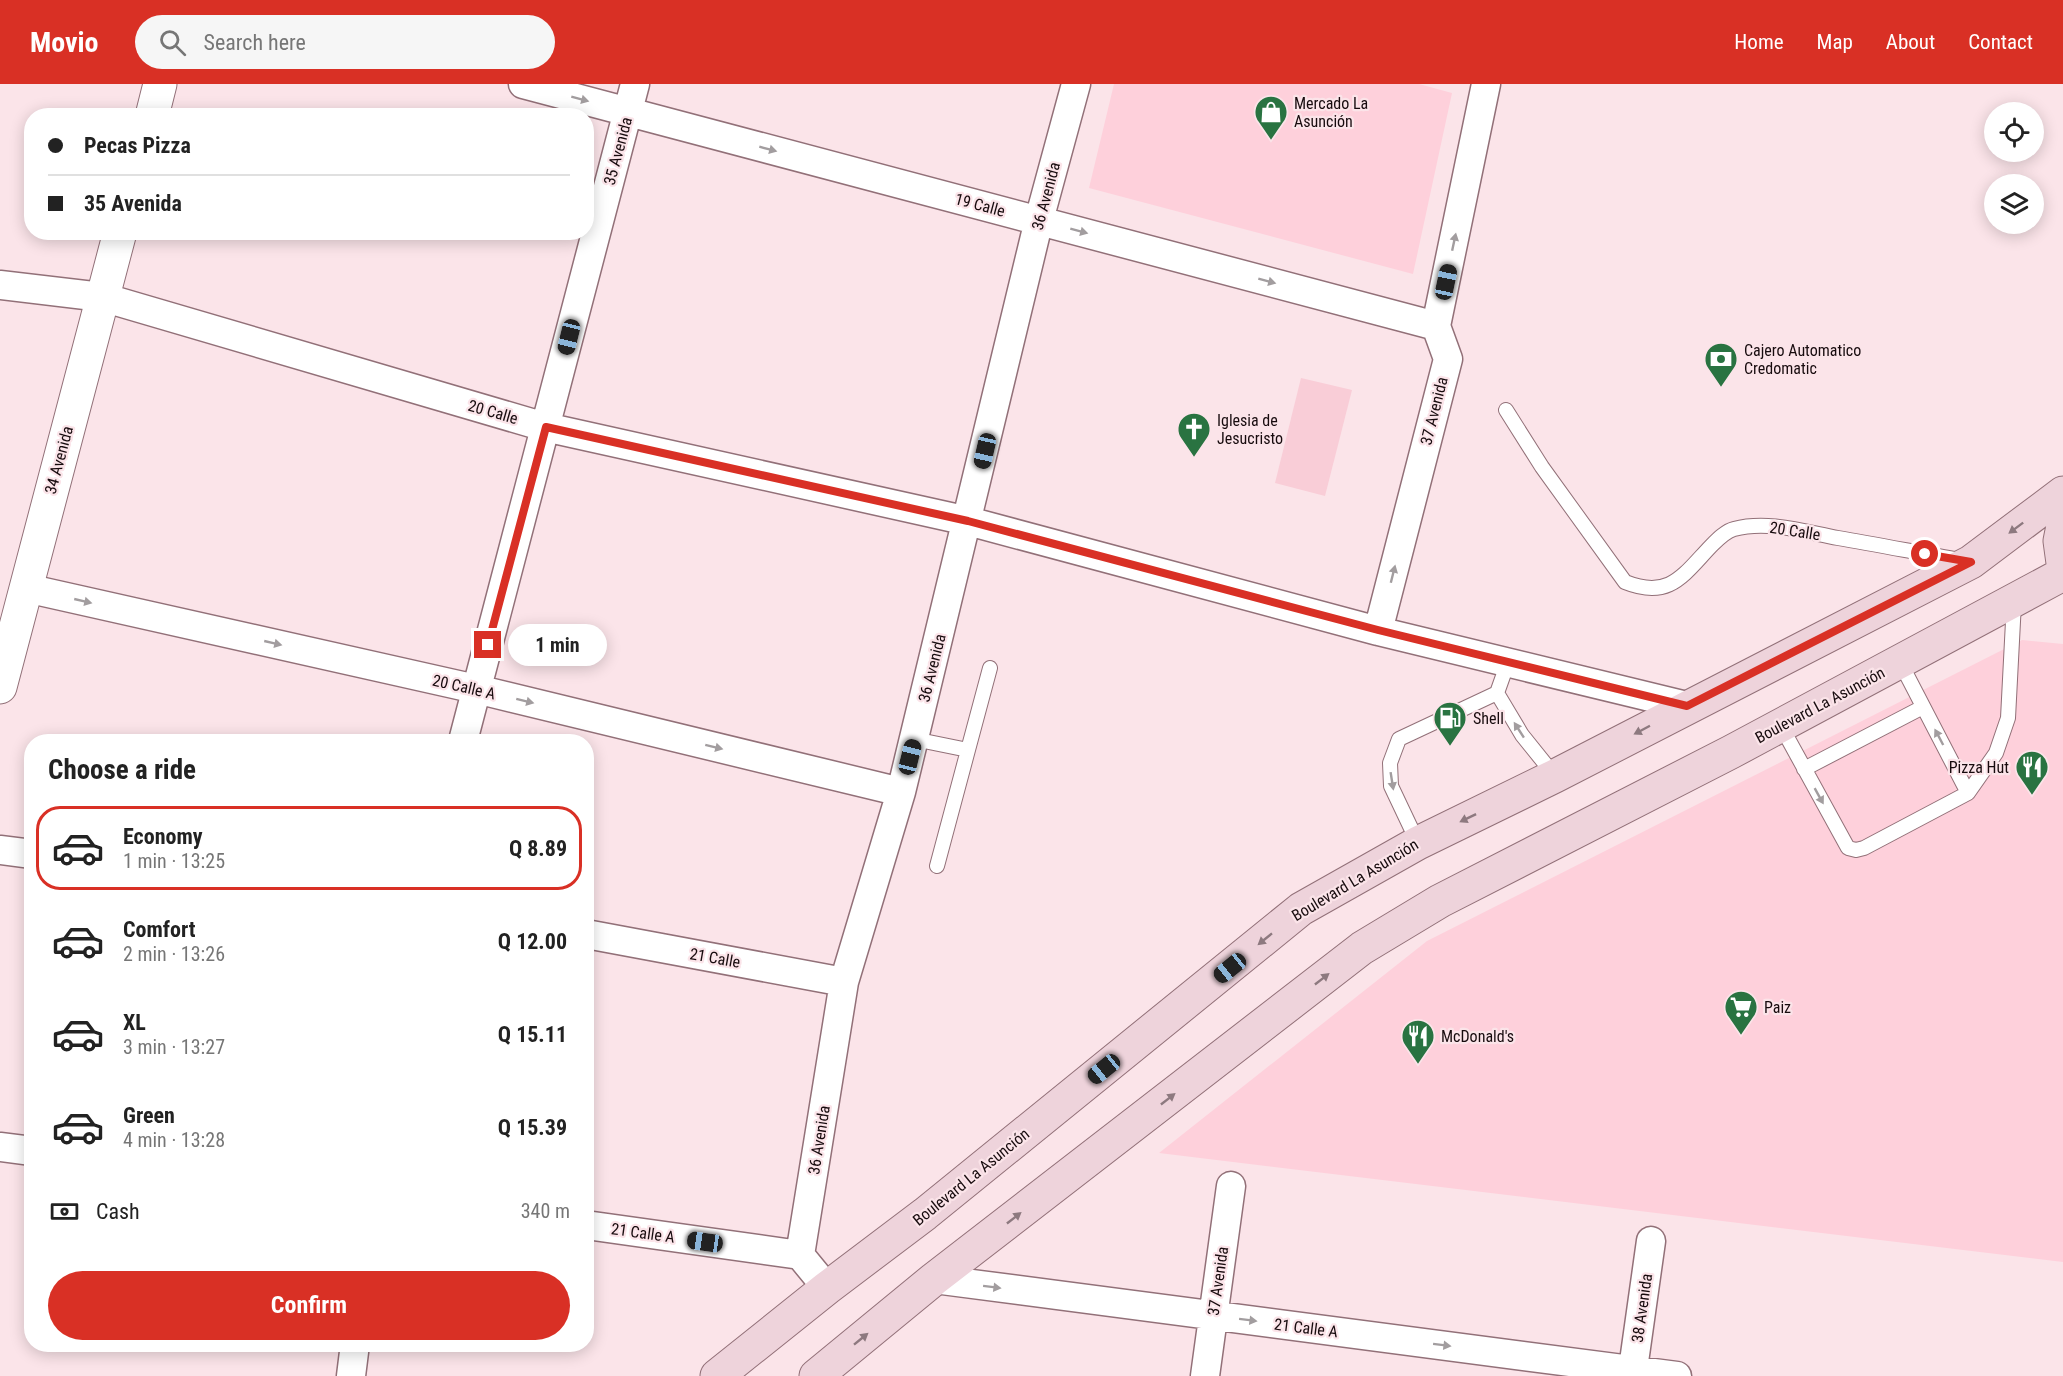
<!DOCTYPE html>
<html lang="en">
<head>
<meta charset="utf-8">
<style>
	:root { --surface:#fff; --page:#f6f6f6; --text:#222; --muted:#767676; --line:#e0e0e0; --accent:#d93025 }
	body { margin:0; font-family:"Roboto Condensed",sans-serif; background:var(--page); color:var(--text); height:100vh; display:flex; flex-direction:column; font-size:22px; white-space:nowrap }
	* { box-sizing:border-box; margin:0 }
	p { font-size:20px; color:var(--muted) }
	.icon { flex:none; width:33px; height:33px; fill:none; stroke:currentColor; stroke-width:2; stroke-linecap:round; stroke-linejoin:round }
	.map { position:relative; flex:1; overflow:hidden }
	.sheet { position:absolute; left:24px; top:650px; width:570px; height:618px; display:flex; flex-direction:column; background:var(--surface); border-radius:24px; box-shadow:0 3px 15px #0003 }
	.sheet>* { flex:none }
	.top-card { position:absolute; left:24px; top:24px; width:570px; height:132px; border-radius:24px; box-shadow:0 3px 15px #0003; display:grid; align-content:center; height:132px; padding:0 24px; background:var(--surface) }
	.controls { position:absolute; left:1984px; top:18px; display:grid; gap:12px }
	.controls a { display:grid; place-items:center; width:60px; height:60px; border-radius:50%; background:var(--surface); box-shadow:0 3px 15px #0003; font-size:30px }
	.end { position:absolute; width:27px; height:27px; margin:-14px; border:8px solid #d93025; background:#fff; box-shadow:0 0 0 3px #fff }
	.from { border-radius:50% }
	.bubble { position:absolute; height:42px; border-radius:21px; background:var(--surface); box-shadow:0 3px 15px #0003; font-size:20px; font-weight:700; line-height:42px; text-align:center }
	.car { position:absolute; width:18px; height:36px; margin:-18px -9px; border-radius:8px; box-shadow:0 0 4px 2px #0007; background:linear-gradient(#222 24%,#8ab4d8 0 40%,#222 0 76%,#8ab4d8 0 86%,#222 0) }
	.top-card b { display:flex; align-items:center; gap:21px; height:57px; font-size:22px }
	.top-card b+b { border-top:2px solid var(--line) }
	.top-card i { width:15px; height:15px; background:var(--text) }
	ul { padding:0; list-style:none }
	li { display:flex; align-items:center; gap:18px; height:84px; margin:0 12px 9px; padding:0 12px; border:3px solid transparent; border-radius:24px }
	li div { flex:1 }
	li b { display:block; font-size:22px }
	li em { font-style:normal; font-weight:700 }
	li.on { border-color:var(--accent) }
	li>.icon { width:54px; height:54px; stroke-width:1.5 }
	h2 { padding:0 24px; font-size:27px; line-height:72px }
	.pay { display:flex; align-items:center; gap:15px; height:66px; padding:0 24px; font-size:22px }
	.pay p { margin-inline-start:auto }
	.cta { display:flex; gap:12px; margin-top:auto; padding:12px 24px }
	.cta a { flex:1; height:69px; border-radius:36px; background:var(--accent); color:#fff; font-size:24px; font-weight:700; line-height:69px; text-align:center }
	header { display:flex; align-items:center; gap:36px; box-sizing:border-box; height:84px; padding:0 30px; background:var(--accent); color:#fff }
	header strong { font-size:28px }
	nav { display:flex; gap:33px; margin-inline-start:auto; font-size:21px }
	.search { width:420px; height:54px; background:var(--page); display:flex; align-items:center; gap:15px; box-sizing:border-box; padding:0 21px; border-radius:33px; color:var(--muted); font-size:22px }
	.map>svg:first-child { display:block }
</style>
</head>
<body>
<header>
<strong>Movio</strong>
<div class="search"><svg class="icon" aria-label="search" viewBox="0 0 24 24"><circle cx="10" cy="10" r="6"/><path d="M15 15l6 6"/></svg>Search here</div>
<nav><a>Home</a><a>Map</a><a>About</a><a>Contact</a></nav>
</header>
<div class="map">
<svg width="2063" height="1292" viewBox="0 0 2063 1292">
	<rect width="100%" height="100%" fill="#fbe4e9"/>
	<path fill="#fed0db" d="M1114,0H1419L1452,9L1413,190L1089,104Z
		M2022,556L2063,560V1178L1159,1069L1427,857Z"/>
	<path fill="#f9cdd7" d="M1301,294L1352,306L1325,412L1275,399Z"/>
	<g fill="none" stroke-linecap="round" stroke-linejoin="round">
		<g stroke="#927078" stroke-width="16">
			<path id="service" d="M1506,326L1542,383L1625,498C1670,516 1683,491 1712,461C1718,455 1726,447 1734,445C1768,436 1805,448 1838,454C1879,461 1920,469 1960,476
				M1497,609L1508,578
				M1781,642L1848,764L1856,766L1864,764L1968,709L1900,578
				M914,655L968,666L937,782
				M968,666L990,584
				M1804,685L1923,623
				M1968,709L1996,669L2008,634L2014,518
				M1418,759L1391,702L1390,679L1399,655L1497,609L1522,651L1555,692"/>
		</g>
		<g stroke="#927078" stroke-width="31">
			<path id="minor" d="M523,0L1436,242
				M0,201L102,213L545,343L968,437L1378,547L1687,622
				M26,504L476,605L901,708
				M1378,547L1448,275L1436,242L1486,0
				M463,657L635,0
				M0,766L32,770
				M586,850L844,898
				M0,1063L32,1067
				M586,1141L800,1171L827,1204
				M800,1171L844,898L901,708L1039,136L1076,0
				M934,1195L1677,1292
				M351,1292L355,1260
				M1205,1292L1231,1102
				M1632,1292L1651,1157"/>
		</g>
		<g stroke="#927078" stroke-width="35">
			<path id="tertiary" d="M152,32L160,0
				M0,603L120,148"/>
		</g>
		<g stroke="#927078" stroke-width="35">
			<path id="secondary" d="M2063,442L2060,457L2063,479
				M717,1292L827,1204L925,1130L1301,825L1418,759L1555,692L1971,478L2063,409
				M816,1292L934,1195L1362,864L1440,817L1731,668L2063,490"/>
		</g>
		<use href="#service" stroke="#fff" stroke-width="14"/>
		<use href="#minor" stroke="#fff" stroke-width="28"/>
		<use href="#tertiary" stroke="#fff" stroke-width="33"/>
		<use href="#secondary" stroke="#eed3db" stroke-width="33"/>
	</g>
	<defs><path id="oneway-solid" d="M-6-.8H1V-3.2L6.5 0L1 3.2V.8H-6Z" transform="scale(1.5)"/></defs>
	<g fill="#a29d9f">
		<use href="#oneway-solid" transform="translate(580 15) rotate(15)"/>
		<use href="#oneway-solid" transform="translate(768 65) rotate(15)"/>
		<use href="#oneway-solid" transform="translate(1079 147) rotate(15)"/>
		<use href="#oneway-solid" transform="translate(1454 158) rotate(-78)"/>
		<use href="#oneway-solid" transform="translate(1267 197) rotate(15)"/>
		<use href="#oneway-solid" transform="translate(1393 490) rotate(-76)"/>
		<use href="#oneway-solid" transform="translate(83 517) rotate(13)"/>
		<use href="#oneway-solid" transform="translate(273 559) rotate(13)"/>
		<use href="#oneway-solid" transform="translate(525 617) rotate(14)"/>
		<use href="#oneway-solid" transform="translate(1519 646) rotate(-123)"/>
		<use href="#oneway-solid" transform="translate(1939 653) rotate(-118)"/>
		<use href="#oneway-solid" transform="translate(714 663) rotate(14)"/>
		<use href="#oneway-solid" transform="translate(1392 697) rotate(81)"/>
		<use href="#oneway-solid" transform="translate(1819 712) rotate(61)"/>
		<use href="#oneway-solid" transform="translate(992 1203) rotate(7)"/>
		<use href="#oneway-solid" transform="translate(1248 1236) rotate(7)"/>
		<use href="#oneway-solid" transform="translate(1442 1261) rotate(7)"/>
	</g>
	<g fill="#8d797f">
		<use href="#oneway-solid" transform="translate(2016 444) rotate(143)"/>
		<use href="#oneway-solid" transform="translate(1642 646) rotate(152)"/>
		<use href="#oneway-solid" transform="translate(1468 734) rotate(154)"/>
		<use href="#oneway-solid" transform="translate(1265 855) rotate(141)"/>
		<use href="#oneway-solid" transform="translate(1322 895) rotate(-38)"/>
		<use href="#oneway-solid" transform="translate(1168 1015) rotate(-38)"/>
		<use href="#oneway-solid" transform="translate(1014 1134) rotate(-38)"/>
		<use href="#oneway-solid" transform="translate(861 1255) rotate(-39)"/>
	</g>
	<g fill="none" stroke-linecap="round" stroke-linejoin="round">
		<path stroke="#d93025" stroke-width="8" d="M488,561L546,343L968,437L1378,546L1687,622L1971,478L1925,470"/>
	</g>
	<defs>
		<g id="shop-pin" transform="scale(1.725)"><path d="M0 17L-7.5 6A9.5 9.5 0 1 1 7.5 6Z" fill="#297341" stroke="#fbe4e9"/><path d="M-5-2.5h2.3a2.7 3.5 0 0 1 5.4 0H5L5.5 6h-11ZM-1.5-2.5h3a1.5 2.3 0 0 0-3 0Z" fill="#fff"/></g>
		<g id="bank-pin" transform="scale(1.725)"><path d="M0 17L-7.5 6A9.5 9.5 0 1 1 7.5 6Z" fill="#297341" stroke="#fbe4e9"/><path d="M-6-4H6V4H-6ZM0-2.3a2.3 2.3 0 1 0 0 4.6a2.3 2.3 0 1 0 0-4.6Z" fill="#fff"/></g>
		<g id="church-pin" transform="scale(1.725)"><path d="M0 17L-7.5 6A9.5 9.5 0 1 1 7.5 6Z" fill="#297341" stroke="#fbe4e9"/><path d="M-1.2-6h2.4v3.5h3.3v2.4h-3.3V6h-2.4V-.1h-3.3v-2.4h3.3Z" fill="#fff"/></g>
		<g id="fuel-pin" transform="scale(1.725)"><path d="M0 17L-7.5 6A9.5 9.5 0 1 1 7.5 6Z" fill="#297341" stroke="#fbe4e9"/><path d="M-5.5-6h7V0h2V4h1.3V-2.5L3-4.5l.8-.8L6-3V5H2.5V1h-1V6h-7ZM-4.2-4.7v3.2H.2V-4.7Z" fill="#fff"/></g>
		<g id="restaurant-pin" transform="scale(1.725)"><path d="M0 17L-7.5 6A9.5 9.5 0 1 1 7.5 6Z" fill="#297341" stroke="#fbe4e9"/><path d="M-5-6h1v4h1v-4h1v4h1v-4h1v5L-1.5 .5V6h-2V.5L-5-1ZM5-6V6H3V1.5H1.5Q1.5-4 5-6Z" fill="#fff"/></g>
		<g id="supermarket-pin" transform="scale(1.725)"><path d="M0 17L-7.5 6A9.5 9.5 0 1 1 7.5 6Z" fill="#297341" stroke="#fbe4e9"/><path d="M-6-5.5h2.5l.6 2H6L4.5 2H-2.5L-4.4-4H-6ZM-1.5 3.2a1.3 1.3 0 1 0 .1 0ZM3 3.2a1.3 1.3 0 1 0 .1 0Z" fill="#fff"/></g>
	</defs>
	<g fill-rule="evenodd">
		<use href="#shop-pin" x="1271" y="28"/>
		<use href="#bank-pin" x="1721" y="275"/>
		<use href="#church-pin" x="1194" y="345"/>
		<use href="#fuel-pin" x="1450" y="634"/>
		<use href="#restaurant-pin" x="2032" y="683"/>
		<use href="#supermarket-pin" x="1741" y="923"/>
		<use href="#restaurant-pin" x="1418" y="952"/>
	</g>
	<g text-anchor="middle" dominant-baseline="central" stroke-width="4.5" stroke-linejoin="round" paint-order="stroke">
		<g font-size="16" fill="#170b0e" stroke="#fbe4e9" text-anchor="start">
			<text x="1294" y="19">Mercado La<tspan x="1294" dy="18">Asunción</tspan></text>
			<text x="1744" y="266">Cajero Automatico<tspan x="1744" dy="18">Credomatic</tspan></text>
			<text x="1217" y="336">Iglesia de<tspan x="1217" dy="18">Jesucristo</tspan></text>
			<text x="1473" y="634">Shell</text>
			<text x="2009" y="683" text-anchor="end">Pizza Hut</text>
			<text x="1764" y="923">Paiz</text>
			<text x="1441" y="952">McDonald's</text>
		</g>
		<g font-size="16" fill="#170b0e" stroke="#fbe4e9">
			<text transform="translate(618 67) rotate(-75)">35 Avenida</text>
			<text transform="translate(1046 112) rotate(-75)">36 Avenida</text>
			<text transform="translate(980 121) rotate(15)">19 Calle</text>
			<text transform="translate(1434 327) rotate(-76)">37 Avenida</text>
			<text transform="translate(493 328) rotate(16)">20 Calle</text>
			<text transform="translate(59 376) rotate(-75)">34 Avenida</text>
			<text transform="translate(1795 447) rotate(9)">20 Calle</text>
			<text transform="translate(932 584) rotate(-76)">36 Avenida</text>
			<text transform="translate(464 603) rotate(13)">20 Calle A</text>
			<text transform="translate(1820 621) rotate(-28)">Boulevard La Asunción</text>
			<text transform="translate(1355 796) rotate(-31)">Boulevard La Asunción</text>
			<text transform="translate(715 874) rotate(10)">21 Calle</text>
			<text transform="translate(819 1056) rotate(-81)">36 Avenida</text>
			<text transform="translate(971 1093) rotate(-39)">Boulevard La Asunción</text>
			<text transform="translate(643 1149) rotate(8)">21 Calle A</text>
			<text transform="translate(1218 1197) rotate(-82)">37 Avenida</text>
			<text transform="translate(1642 1224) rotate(-82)">38 Avenida</text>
			<text transform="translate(1306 1244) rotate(7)">21 Calle A</text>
		</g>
	</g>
</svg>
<div class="controls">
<a><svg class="icon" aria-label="locate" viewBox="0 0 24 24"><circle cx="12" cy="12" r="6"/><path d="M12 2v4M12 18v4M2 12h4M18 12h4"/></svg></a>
<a><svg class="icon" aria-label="layers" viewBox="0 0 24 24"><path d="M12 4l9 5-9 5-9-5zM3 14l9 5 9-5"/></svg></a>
</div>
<i class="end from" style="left:1925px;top:470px"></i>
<i class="end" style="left:488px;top:561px"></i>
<div class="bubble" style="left:508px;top:540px;width:99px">1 min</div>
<i class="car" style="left:1446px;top:198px;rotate:12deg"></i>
<i class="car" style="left:569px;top:253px;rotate:194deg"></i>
<i class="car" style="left:985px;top:367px;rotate:193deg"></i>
<i class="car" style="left:910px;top:673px;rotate:14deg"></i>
<i class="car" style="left:1230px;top:884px;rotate:231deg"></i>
<i class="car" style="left:1104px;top:985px;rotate:231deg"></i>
<i class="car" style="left:705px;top:1158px;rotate:278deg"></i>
<div class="top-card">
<b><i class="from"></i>Pecas Pizza</b>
<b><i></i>35 Avenida</b>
</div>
<section class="sheet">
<h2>Choose a ride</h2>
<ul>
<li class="on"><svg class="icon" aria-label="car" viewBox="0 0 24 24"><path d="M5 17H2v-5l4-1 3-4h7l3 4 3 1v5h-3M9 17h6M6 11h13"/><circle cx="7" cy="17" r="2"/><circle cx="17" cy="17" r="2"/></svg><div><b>Economy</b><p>1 min · 13:25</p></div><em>Q 8.89</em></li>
<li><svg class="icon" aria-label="car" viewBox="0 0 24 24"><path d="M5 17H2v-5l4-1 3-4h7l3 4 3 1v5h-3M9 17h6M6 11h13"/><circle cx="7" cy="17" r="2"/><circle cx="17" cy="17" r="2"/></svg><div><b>Comfort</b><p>2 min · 13:26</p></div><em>Q 12.00</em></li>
<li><svg class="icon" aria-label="car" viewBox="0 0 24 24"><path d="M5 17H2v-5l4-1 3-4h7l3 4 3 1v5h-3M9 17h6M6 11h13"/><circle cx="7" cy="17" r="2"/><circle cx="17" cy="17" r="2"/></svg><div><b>XL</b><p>3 min · 13:27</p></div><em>Q 15.11</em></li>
<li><svg class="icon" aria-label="car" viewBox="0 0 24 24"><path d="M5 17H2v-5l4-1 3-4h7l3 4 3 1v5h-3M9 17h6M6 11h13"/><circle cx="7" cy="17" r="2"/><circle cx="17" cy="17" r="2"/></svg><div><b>Green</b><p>4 min · 13:28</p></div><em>Q 15.39</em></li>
</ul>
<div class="pay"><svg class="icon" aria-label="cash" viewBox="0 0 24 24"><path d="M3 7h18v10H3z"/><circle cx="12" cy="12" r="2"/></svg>Cash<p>340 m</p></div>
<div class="cta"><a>Confirm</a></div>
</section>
</div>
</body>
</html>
